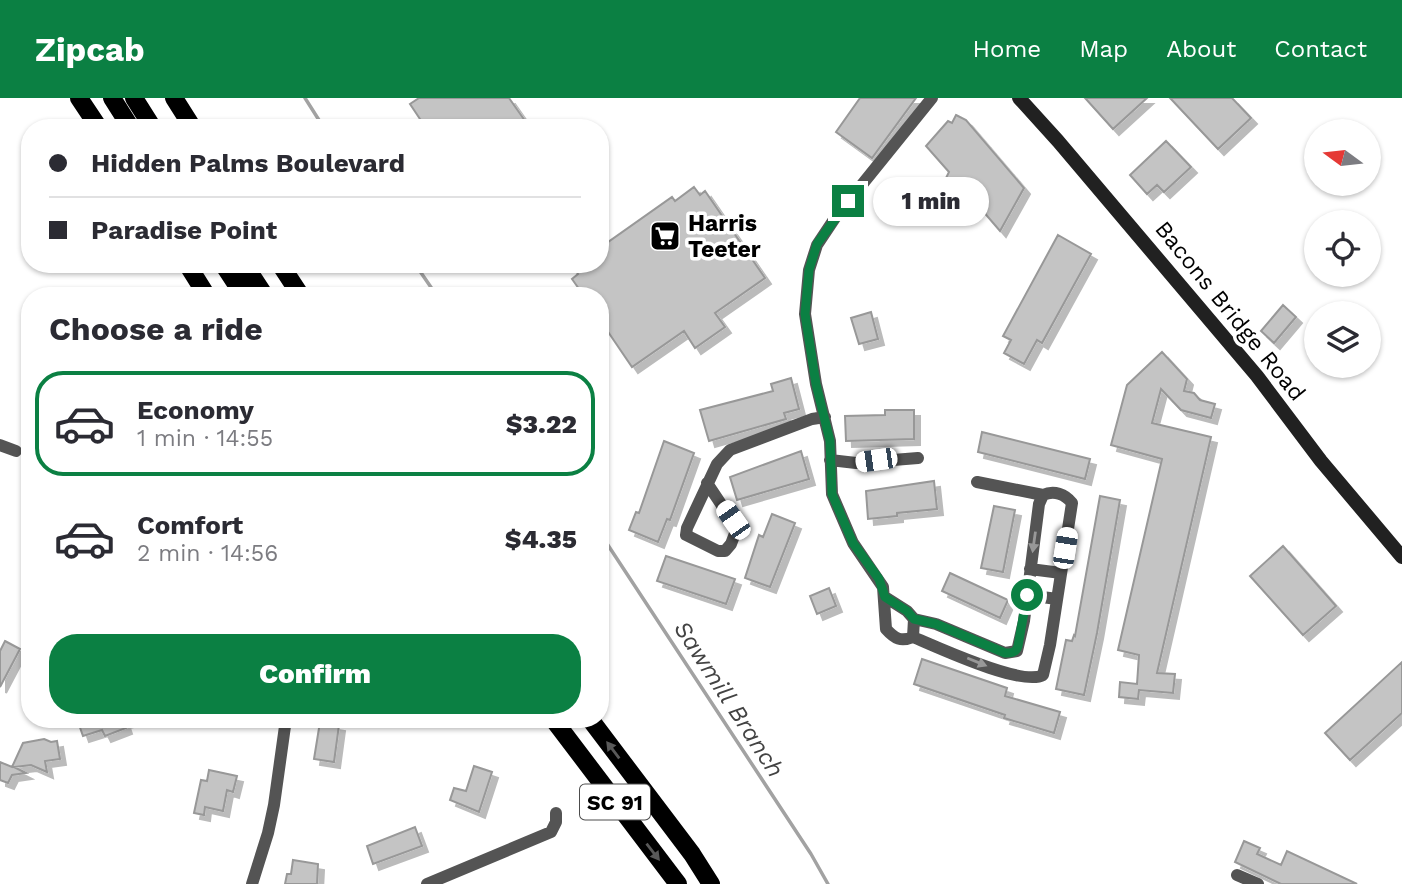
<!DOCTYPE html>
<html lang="en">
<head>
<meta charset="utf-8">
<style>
	:root { --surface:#fff; --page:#f2f2f3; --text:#2b2b33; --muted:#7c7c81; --line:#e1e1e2; --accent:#0b8043 }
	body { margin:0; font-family:"Work Sans",sans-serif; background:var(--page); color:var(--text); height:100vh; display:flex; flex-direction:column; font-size:26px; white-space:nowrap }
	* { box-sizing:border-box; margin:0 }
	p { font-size:23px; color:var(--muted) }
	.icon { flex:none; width:38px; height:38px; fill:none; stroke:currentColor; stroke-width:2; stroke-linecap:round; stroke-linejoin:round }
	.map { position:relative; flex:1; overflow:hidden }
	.drawer { position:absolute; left:21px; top:189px; width:588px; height:441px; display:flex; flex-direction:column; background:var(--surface); border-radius:28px; box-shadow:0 2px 5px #0004 }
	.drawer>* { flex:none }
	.hud { position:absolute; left:21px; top:21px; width:588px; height:154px; border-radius:28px; box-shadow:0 2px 5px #0004; display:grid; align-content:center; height:154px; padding:0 28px; background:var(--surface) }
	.needle { width:46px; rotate:285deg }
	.buttons { position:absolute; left:1304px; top:21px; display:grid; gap:14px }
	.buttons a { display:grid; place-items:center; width:77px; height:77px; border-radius:50%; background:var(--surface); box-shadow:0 2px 5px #0004; font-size:35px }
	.end { position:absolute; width:32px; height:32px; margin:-16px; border:9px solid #0b8043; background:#fff; box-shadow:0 0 0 4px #fff }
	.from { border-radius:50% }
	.bubble { position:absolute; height:49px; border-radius:24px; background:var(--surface); box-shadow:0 2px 5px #0004; font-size:23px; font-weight:800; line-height:49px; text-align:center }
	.car { position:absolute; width:21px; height:42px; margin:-21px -10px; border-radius:9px; box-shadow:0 0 5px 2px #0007; background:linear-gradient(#fff 24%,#345 0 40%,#fff 0 76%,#345 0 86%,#fff 0) }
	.hud b { display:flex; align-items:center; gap:24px; height:66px; font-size:26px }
	.hud b+b { border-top:2px solid var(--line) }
	.hud i { width:18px; height:18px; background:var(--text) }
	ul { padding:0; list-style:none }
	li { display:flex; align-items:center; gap:21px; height:105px; margin:0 14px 10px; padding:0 14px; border:4px solid transparent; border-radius:28px }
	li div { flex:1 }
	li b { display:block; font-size:26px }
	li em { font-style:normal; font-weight:800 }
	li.on { border-color:var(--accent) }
	li>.icon { width:63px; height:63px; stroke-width:1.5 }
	h2 { padding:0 28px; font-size:32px; line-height:84px }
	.cta { display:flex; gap:14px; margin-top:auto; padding:14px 28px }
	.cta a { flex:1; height:80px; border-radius:28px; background:var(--accent); color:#fff; font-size:28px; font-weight:800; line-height:80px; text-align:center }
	header { display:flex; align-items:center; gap:42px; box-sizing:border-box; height:98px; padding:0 35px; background:var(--accent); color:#fff }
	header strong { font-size:33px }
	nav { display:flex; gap:38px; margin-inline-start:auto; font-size:24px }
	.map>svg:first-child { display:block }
</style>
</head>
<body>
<header>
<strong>Zipcab</strong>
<nav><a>Home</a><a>Map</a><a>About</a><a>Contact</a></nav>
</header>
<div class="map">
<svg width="1402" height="786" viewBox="0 0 1402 786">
	<defs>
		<filter id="shadow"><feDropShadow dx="6" dy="6" stdDeviation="0" flood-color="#0004"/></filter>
	</defs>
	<rect width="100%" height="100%" fill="#fff"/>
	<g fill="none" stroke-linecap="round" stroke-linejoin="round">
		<path stroke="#a2a2a2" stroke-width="3.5" d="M305,0L324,30
			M415,166L437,198
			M600,435L811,756L828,786"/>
	</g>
	<path fill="#c4c4c4" stroke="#989898" stroke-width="2" filter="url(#shadow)" d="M419,0H509L530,30H426L410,6Z
		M860,0H916L872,60L836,34Z
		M1085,0H1147L1113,31Z
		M1170,0H1232L1251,20L1218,51Z
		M956,17L966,22L1024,90L1000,133L958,84L952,90L945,82L949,74L926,48L948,23L952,25Z
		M1166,43L1191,69L1164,94L1157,87L1147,96L1130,77Z
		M694,89L700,97L705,93L765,180L715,215L725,229L695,250L684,233L632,269L600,222V198H584L572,181L578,176L571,166H600V133L608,144L672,99L675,103Z
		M1058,137L1091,156L1042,245L1037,242L1024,266L1004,255L1011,242L1003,238Z
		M1283,207L1296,219L1274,245L1261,233Z
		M871,214L878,241L859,246L851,220Z
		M1162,254L1187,281L1184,293L1194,295L1200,302L1215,306L1211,320L1181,312L1161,291L1152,325L1211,339L1157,575L1175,576L1173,595L1139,592L1138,601L1119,599L1120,584L1137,586L1139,557L1118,552L1162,361L1111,347L1127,287Z
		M791,280L799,311L784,315L786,321L709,343L700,312L773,293L771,286Z
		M885,312H914V341L846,343L845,318L885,317Z
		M982,334L1090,361L1085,381L978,354Z
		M664,343L694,355L670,422L667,421L658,444L629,432L636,414L639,415Z
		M801,353L809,381L737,402L730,379Z
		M934,383L937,411L897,415V418L868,421L866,393Z
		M1100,398L1120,402L1097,535L1084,597L1056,591L1066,542L1072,543L1074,537L1075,538Z
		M994,408L1015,412L1003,474L981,470Z
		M772,416L795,425L770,489L745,480L759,437L763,439Z
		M1283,448L1336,508L1303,537L1250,478Z
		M666,458L735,481L726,506L657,483Z
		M950,475L1008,502L1000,520L942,493Z
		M829,490L836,508L817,516L810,498Z
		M5,543L20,551L0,589V553Z
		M922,561L1007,590L1005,598L1060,614L1054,635L1004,620L1005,617L914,586Z
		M1402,564V615L1350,662L1325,635Z
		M87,621H128V623L124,624L126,630L105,638L102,632L83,638L78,624Z
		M320,624L339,627L334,664L314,661Z
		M44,641L51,644L57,643L60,661L45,663L47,674L31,667L14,669L26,675L12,677L8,685L0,682V664L12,669L23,645Z
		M474,668L492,674L479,714L450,702L454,690L466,693Z
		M209,672L237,678L233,694L227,692L223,713L205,709L204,717L194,715L201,682L207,683Z
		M415,729L422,748L373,766L367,748Z
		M1244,743L1260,750L1257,756L1281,767L1287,753L1357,786H1281L1235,764Z
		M293,762L318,766L317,786H285L287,776H291Z"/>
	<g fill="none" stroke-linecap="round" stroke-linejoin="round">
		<path stroke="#545454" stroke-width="12" d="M0,347L16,353
			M830,362L856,365L918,360
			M977,384L1043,397
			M707,385L737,430L731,446L725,453H718L686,437L687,430L717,366L730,352L812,321L825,319
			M1030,471L1061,475
			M1027,497L1057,501
			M885,499L907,513L914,521L913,539C901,544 895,541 886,531L883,489L853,445L832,396L830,343L816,286L805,216L809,172L817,147L835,120L932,0
			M913,539C937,549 1022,589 1043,577L1050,547L1072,405C1065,396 1054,392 1043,397L1039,406L1024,523L1017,553L1005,555L936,526L914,521
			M1237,777L1258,786
			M252,786L268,735L274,707L286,621
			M427,786L551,734L556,724V715"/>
		<path stroke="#212121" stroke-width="14" d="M1019,0L1058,43L1257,278L1321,363L1402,459"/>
		<path stroke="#000" stroke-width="18" d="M79,0L99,30
			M112,0L131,30
			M134,0L153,30
			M174,0L193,30
			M187,166L207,198
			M223,166L244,198
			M244,166L265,198
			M280,166L301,198
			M553,621L678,786
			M590,621L692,756L711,786"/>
	</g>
	<defs><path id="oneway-solid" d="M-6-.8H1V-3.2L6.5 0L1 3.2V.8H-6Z" transform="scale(1.75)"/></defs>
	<g fill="#989898">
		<use href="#oneway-solid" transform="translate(1034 444) rotate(98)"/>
		<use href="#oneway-solid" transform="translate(977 564) rotate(22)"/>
	</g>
	<g fill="#595959">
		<use href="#oneway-solid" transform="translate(613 652) rotate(-127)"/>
		<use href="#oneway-solid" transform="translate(653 754) rotate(52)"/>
	</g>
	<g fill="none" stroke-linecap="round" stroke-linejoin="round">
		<path stroke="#0b8043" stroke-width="9" d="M848,103L817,146L809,172L805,216L816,286L830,343L832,396L853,445L879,481L885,499L907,513L914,521L936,526L1005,555C1011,555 1016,555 1018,548L1027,497"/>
	</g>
	<defs>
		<g id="supermarket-square" transform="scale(1.575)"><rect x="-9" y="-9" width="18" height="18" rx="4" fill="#000" stroke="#fff"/><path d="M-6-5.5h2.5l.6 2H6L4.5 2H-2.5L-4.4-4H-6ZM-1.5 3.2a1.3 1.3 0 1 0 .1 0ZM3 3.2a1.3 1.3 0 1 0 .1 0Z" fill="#fff"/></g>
	</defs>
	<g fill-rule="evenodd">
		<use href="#supermarket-square" x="665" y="138"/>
	</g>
	<g text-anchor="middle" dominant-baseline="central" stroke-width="7" stroke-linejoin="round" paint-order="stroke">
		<rect fill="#fff" stroke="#4c4c4c" stroke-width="2" x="580" y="686.5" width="70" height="35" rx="5"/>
		<g font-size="21" font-weight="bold" fill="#000">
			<text x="615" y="704">SC 91</text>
		</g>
		<g font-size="23" font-weight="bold" fill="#000" stroke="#fff" text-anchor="start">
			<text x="688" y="125">Harris<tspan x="688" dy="26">Teeter</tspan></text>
		</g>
		<g font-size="23" fill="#000" stroke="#fff">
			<text transform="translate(1230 213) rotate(51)">Bacons Bridge Road</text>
		</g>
		<g font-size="24" font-style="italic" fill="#434343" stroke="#fff">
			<text transform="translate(729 601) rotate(57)">Sawmill Branch</text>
		</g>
	</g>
</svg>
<div class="buttons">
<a><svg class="needle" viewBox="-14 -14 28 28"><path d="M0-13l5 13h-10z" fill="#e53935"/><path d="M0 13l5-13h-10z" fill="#7c7c81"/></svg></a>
<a><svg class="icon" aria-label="locate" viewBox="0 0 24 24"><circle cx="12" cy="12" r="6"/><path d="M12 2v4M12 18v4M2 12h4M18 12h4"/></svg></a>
<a><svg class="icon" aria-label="layers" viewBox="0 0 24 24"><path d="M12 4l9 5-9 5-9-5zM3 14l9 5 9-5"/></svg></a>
</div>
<i class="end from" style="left:1027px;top:497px"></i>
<i class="end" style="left:848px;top:103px"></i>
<div class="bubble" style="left:873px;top:79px;width:116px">1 min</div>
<i class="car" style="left:876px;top:362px;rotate:262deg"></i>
<i class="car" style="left:733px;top:422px;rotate:325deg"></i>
<i class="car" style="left:1065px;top:450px;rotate:9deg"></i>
<div class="hud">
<b><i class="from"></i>Hidden Palms Boulevard</b>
<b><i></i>Paradise Point</b>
</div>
<section class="drawer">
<h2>Choose a ride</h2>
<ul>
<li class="on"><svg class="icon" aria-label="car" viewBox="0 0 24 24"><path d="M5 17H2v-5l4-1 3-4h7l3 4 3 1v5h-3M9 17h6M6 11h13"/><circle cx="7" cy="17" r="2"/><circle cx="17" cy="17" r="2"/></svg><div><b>Economy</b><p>1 min · 14:55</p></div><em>$3.22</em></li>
<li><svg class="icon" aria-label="car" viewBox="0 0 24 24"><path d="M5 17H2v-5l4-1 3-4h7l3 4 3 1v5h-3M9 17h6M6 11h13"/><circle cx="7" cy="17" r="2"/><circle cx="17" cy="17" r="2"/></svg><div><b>Comfort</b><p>2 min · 14:56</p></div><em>$4.35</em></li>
</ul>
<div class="cta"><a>Confirm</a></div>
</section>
</div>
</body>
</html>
